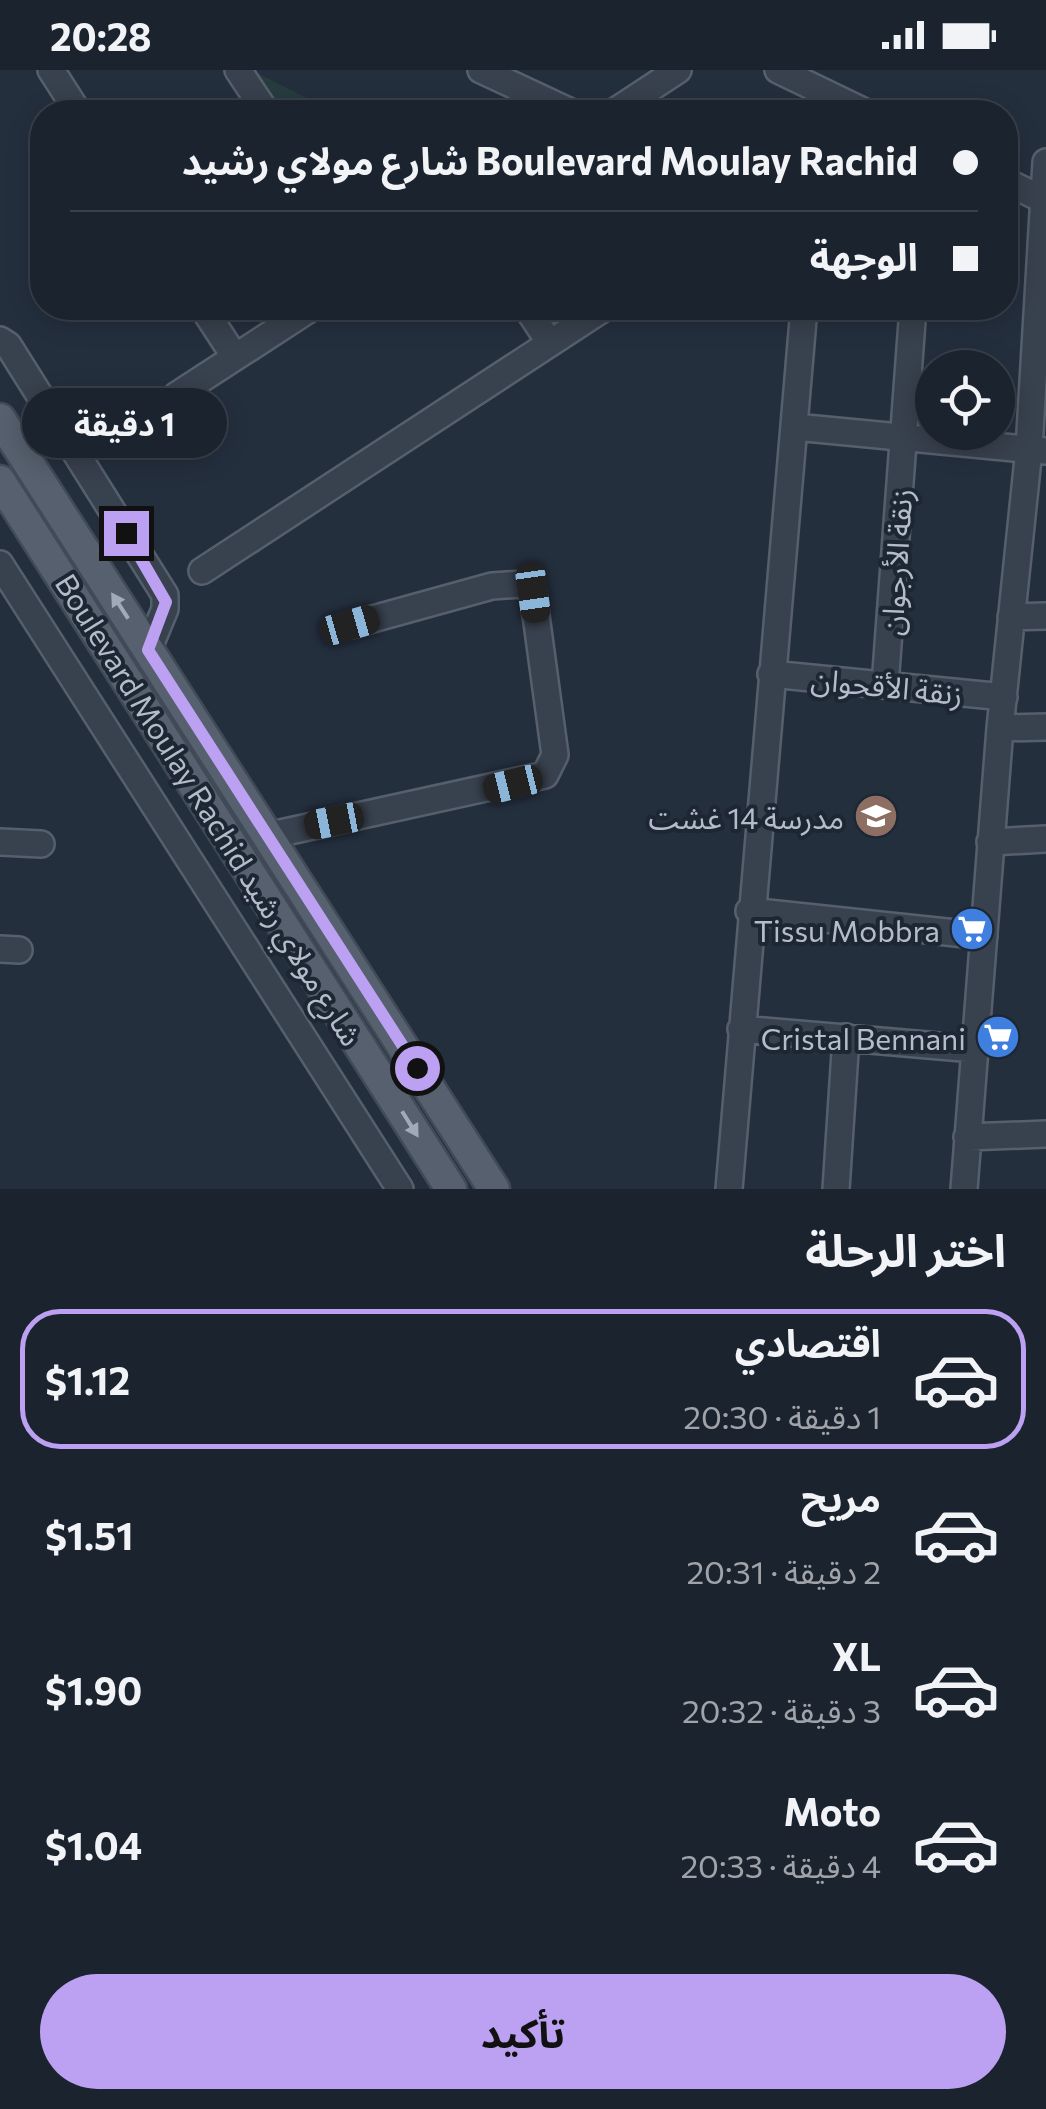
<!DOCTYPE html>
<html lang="ar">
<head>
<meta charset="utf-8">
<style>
	:root { --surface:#1b232e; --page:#282f3a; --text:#f1f3f6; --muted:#a0a4aa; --line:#39404a; --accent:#bca0f2 }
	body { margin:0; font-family:Commissioner,"Noto Sans Arabic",sans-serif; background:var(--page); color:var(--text); direction:rtl; height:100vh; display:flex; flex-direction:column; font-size:38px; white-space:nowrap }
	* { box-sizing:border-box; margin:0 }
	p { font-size:32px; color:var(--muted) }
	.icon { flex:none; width:55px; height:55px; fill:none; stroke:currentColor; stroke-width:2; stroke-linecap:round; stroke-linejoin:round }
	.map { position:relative; height:1119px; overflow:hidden; direction:ltr }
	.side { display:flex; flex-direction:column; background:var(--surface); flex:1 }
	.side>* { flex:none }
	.banner { position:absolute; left:30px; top:30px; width:988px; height:220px; border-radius:40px; box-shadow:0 5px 25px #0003,0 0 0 2px var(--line); direction:rtl; display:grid; align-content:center; height:220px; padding:0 40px; background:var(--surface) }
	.tools { position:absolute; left:915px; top:280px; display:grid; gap:20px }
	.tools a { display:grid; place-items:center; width:100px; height:100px; border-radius:50%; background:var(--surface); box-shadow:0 5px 25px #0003,0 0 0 2px var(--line); font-size:50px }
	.end { position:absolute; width:45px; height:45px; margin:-22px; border:12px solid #bca0f2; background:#111; box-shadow:0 0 0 5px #111 }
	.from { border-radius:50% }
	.bubble { position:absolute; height:70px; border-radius:35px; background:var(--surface); box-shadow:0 5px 25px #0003,0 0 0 2px var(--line); font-size:32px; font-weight:700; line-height:70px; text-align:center; direction:rtl }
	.car { position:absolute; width:30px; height:60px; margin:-30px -15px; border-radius:12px; box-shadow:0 0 8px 2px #0007; background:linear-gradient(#222 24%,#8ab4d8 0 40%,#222 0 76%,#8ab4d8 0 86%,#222 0) }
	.banner b { display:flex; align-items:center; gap:35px; height:95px; font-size:38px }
	.banner b+b { border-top:2px solid var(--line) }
	.banner i { width:25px; height:25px; background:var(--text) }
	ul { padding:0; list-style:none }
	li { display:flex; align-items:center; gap:30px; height:140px; margin:0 20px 15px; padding:0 20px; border:5px solid transparent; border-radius:40px }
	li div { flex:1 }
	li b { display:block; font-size:38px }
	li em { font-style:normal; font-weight:700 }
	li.current { border-color:var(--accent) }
	li>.icon { width:90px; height:90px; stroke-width:1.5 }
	h2 { padding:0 40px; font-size:45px; line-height:120px }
	.cta { display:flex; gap:20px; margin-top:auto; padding:20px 40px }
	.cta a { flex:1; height:115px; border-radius:60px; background:var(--accent); color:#111; font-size:40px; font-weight:700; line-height:115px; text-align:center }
	.status { display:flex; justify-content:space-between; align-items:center; height:70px; padding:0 50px; background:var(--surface); direction:ltr }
	.status svg { height:28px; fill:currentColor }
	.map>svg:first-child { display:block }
</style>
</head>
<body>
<div class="status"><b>20:28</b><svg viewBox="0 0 49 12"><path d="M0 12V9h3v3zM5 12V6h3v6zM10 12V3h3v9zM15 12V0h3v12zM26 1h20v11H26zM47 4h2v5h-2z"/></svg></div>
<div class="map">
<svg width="1046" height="1119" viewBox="0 0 1046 1119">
	<rect width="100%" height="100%" fill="#242f3e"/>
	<path fill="#263c3f" d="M257,3L335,42H279Z"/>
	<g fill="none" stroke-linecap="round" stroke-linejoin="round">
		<g stroke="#565f6c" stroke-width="30">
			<path id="minor" d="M51,0L78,42
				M238,0L266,42
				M481,0L571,42
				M778,0L865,42
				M614,42L678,0
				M1005,111L1046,131
				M203,238L235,287
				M527,238L550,273
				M0,270L8,275L165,525V539L148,580
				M177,325L311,238
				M795,357L1046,381
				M0,494L400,1119
				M202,501L604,238
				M1011,547L1046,546
				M771,604L1004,627
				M885,615L913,238
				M1000,658L1046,657
				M267,766L545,705L555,685L533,523L523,514L492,516L351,555
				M0,772L41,774
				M990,772L1046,769
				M749,841L984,866
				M0,879L19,880
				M741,959L974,979
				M967,1067L1046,1064
				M729,1119L804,238
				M836,1119L846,967
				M964,1119L1000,658L1029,379L1046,92"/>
		</g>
		<g stroke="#414a57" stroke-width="35">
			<path id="major" d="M0,349L494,1119
				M0,411L451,1119"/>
		</g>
		<use href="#minor" stroke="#38414e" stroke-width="25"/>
		<use href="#major" stroke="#56606e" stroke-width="30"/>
	</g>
	<defs><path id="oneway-solid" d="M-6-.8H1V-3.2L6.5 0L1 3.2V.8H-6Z" transform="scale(2.5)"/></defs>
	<g fill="#a1aab7">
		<use href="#oneway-solid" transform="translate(120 536) rotate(-123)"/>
		<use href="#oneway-solid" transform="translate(410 1054) rotate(58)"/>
	</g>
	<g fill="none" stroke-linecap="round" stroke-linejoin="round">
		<path stroke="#bca0f2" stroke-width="12" d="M126,463L166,532L148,580L417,998"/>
	</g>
	<defs>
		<g id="school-disc" transform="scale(2.25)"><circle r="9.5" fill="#8d6e63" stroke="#1d2633"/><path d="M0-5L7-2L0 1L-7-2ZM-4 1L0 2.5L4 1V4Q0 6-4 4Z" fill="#fff"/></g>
		<g id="supermarket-disc" transform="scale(2.25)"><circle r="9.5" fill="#3f7fe0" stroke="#1d2633"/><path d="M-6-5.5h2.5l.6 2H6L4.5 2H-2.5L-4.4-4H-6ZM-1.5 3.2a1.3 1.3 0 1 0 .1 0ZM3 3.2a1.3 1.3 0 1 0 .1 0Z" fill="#fff"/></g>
	</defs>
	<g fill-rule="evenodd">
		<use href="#school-disc" x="876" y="746"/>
		<use href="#supermarket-disc" x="972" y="859"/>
		<use href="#supermarket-disc" x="998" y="967"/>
	</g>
	<g text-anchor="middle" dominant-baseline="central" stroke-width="8" stroke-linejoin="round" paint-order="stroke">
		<g font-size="30" fill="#b4bcc9" stroke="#1d2633">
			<text transform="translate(895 492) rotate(-86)">زنقة الأرجوان</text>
			<text transform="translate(887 615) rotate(6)">زنقة الأقحوان</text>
			<text transform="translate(210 739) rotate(58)">Boulevard Moulay Rachid شارع مولاي رشيد</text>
		</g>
		<g font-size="30" fill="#b4bcc9" stroke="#1d2633" text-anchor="end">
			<text x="844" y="746">مدرسة 14 غشت</text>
			<text x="940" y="859">Tissu Mobbra</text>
			<text x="966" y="967">Cristal Bennani</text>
		</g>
	</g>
</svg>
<div class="tools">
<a><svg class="icon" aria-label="locate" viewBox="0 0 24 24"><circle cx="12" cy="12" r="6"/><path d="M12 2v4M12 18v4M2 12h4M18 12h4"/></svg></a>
</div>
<i class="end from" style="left:417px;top:998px"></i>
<i class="end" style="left:126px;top:463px"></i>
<div class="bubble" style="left:22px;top:318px;width:205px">1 دقيقة</div>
<i class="car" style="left:533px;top:523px;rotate:172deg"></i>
<i class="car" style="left:350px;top:555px;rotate:74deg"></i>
<i class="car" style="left:513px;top:714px;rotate:256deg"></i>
<i class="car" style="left:334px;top:751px;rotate:259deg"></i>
<div class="banner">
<b><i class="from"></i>Boulevard Moulay Rachid شارع مولاي رشيد</b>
<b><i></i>الوجهة</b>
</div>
</div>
<section class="side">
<h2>اختر الرحلة</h2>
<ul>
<li class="current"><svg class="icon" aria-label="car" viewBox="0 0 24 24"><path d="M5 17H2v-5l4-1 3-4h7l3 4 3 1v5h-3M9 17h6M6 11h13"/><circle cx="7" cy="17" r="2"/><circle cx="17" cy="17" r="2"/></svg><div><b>اقتصادي</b><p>1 دقيقة · 20:30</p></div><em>$1.12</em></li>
<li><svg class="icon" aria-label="car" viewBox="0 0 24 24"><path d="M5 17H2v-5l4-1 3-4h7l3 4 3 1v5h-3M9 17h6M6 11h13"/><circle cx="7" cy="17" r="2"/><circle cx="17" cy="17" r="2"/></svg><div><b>مريح</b><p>2 دقيقة · 20:31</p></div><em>$1.51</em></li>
<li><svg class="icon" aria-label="car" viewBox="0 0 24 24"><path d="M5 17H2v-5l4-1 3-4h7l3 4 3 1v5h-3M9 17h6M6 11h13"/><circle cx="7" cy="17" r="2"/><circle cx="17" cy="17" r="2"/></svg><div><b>XL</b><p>3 دقيقة · 20:32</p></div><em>$1.90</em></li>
<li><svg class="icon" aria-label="car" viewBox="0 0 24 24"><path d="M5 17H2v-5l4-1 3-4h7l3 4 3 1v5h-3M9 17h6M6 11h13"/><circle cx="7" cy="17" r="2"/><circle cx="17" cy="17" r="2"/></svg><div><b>Moto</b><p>4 دقيقة · 20:33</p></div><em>$1.04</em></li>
</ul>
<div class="cta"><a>تأكيد</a></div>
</section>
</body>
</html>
